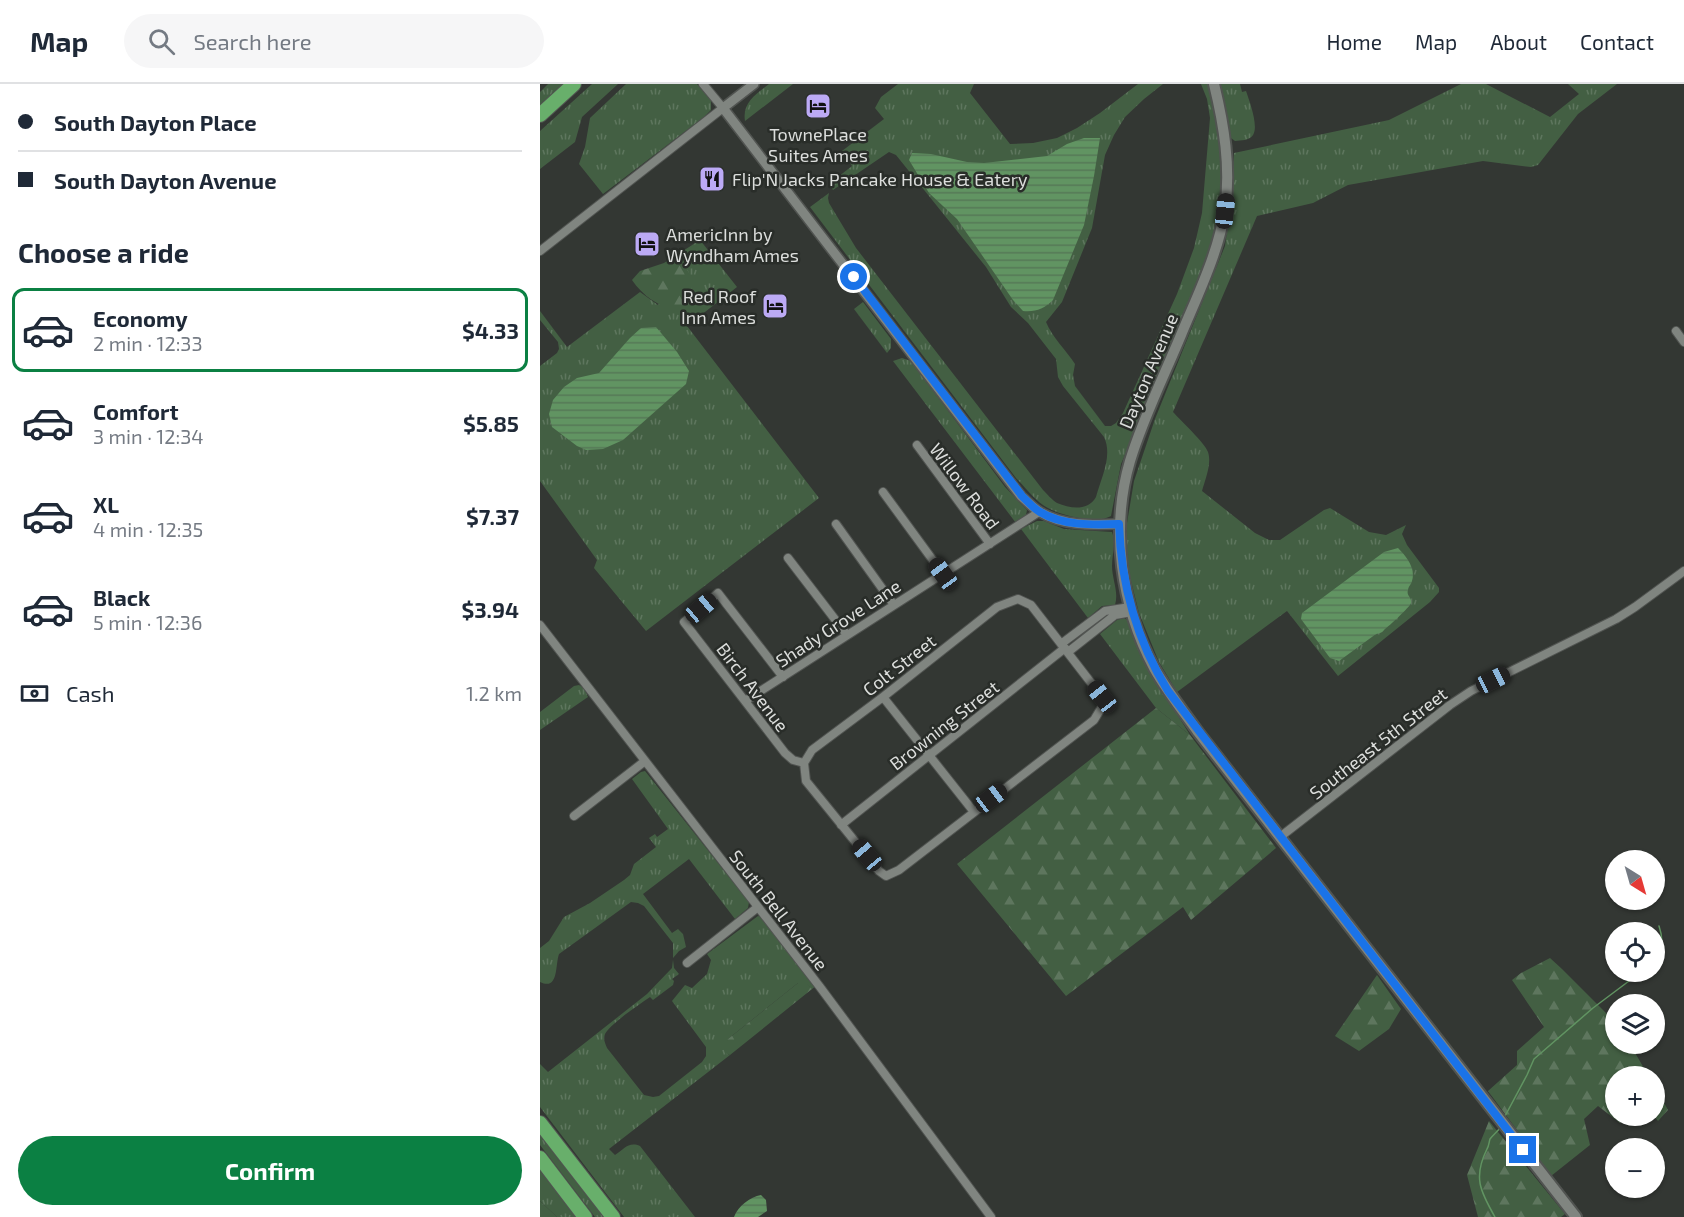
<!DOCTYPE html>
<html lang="en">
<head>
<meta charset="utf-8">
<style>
	:root { --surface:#fff; --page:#f6f6f7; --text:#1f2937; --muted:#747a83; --line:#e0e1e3; --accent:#0b8043 }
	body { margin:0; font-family:"Exo 2",sans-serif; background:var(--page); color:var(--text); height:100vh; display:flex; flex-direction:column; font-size:22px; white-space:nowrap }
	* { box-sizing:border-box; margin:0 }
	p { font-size:20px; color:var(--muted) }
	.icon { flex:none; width:33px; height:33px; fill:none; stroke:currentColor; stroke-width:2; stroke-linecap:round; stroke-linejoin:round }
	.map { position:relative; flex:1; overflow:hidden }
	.drawer { display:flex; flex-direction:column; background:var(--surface); width:540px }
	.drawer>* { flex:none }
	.banner { display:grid; align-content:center; height:132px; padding:0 18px; background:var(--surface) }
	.needle { width:39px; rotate:143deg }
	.buttons { position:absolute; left:1065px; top:766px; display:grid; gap:12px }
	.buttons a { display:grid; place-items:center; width:60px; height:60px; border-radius:50%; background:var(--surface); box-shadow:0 2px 4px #0004; font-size:30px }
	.end { position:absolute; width:27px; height:27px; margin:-14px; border:8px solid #1a73e8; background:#fff; box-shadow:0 0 0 3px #fff }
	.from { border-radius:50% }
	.car { position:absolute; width:18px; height:36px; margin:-18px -9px; border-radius:8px; box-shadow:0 0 4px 2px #0007; background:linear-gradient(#222 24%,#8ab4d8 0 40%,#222 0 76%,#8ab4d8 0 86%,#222 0) }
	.banner b { display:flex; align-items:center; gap:21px; height:57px; font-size:22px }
	.banner b+b { border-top:2px solid var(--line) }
	.banner i { width:15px; height:15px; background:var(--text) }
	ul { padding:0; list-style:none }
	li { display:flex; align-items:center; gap:18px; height:84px; margin:0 12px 9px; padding:0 6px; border:3px solid transparent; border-radius:12px }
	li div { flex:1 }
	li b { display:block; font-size:22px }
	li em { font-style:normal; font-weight:700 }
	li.on { border-color:var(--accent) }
	li>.icon { width:54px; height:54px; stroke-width:1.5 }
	h2 { padding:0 18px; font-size:27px; line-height:72px }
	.pay { display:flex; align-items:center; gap:15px; height:66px; padding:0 18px; font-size:22px }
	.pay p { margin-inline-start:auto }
	.primary-button { display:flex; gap:12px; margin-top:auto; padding:12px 18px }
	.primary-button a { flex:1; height:69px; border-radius:36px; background:var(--accent); color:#fff; font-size:24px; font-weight:700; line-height:69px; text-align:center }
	header { display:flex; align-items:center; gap:36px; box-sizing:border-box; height:84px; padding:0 30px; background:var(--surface); border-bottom:2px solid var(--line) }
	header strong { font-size:28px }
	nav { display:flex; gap:33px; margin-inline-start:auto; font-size:21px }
	.search { width:420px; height:54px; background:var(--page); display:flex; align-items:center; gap:15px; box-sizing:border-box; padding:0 21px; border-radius:33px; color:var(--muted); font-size:22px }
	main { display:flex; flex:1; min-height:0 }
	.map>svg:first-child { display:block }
</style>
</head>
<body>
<header>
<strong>Map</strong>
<div class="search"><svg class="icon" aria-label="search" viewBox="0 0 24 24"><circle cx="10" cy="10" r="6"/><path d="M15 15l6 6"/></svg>Search here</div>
<nav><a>Home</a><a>Map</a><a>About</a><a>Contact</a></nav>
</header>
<main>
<section class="drawer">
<div class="banner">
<b><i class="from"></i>South Dayton Place</b>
<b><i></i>South Dayton Avenue</b>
</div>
<h2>Choose a ride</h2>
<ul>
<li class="on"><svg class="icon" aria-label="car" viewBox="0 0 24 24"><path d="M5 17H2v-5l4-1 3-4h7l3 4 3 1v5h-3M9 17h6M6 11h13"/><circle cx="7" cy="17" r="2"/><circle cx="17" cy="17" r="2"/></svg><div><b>Economy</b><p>2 min · 12:33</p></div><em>$4.33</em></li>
<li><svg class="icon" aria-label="car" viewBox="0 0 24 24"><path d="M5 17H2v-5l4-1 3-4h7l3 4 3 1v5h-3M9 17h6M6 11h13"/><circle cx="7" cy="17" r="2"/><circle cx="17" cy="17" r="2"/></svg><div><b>Comfort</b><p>3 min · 12:34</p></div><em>$5.85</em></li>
<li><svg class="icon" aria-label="car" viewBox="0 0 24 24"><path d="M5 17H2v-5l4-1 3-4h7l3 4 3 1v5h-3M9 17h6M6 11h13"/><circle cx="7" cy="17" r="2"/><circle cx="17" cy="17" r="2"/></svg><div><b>XL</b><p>4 min · 12:35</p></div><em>$7.37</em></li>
<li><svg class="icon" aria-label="car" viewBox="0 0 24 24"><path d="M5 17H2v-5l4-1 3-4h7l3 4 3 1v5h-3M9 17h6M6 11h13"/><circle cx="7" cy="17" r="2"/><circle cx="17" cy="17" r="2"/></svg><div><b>Black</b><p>5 min · 12:36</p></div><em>$3.94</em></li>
</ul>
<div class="pay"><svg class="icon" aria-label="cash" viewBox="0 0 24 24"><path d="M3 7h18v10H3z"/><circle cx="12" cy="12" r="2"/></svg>Cash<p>1.2 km</p></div>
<div class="primary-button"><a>Confirm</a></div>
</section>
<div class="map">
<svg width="1144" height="1133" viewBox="0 0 1144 1133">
	<defs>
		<pattern id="grass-tufts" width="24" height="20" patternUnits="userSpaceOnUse" patternTransform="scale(1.5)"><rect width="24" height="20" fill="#435f43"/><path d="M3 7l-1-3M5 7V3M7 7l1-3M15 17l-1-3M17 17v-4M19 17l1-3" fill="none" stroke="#5e765e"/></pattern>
		<pattern id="forest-firs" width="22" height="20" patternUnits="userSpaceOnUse" patternTransform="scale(1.5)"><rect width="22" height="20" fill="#435f43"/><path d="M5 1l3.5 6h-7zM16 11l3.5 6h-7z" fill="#5e765e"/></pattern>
		<pattern id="water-rules" width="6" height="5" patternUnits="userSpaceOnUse" patternTransform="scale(1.5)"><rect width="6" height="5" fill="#619462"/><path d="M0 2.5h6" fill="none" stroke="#567857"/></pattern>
	</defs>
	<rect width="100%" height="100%" fill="#333733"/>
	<path fill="url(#grass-tufts)" d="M8,0H24L0,22V8Z
		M52,0H78L42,33L35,58L0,85V47Z
		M86,0H157L171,16V26L164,33L63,110L39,80L45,63L50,34Z
		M229,0H253L205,37C202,19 216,10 229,0Z
		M358,0H434L430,9L470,60L493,59L517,54L537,44L560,29L598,0H623L604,15L585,33L574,51L565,71L552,144L522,218L506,238C512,253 526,266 535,280L533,291L535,302L565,342H571L576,339L583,329L637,210L654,164L662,129L670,34L667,15L661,0H670L673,10L682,71V106L680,129L672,162L636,253L581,380L571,432C556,441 517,431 503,421C493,414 485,403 476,394L270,123L289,109L288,114L289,119L316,164L503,406C507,410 512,416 517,419C531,425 548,427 556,413C561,394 573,372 564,353L523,302L518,293L516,275L488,239L471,223L446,183L356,71L349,68L293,106L289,100L312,82L302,67L344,35L335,24L341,13Z
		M680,0H700L702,8L706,7C709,16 719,42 713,51C709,57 701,56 695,57L691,54Z
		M921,0H946L1010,33L1039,10L1028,0H1077L1038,30L998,81L991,83L943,77L808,101L773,119L717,132L633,328C641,337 665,359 668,368C672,380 665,396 662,407L715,449L729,456H740L784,426L790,424L829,448L846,451L866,441L862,450L867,461L899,504V508L890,518L798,592L747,527L637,608L619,578L599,529L587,481V439L594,397L615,335L685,162L692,112L694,69L849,36Z
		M160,156L197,203L147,242L279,414L106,547L54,484L57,476L0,397V282L17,269L19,265L18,258L0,236V227L27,263L100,208L118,221L144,180L124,179Z
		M323,218L351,255V264L347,269L314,225Z
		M362,274L371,277L465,403L487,426L486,431L476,439L353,277Z
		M497,437H504L524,445L572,448C576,459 572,471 572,482C572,495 579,508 575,521L562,522L548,534L481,445Z
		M584,534L589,537C601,579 628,614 650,651L616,624L560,550L577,536Z
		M39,601L44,604L48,613L0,646V628L34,602Z
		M105,687L209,818L208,824L195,835L149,775L103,810L132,849L138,845L143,850L146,863L139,867L133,874V859L104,822L98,819L91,818L19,870C15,881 19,907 0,898V864L9,857L24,833L50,819L84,796L90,791L94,780L116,763L109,754L115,750L117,753L128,745L92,695L101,688Z
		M218,832L222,833L276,902L272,905L265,899H258L188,955L187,970L190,971L69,1065L75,1071C84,1065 89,1057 100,1062L155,1133H84L0,1023V980L8,988L107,910L132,884L133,876L134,884L139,890L132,895L134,897L133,901L113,916L110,913C100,920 70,940 65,950C63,955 65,959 67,964L104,1011L113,1013L119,1012L162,978L166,972V963L132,917L145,901L152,904L167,890L171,876L167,870Z
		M0,1043L69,1133H55L0,1061Z
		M0,1082L39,1133H17L0,1117Z"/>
	<path fill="url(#forest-firs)" d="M124,179L144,180L153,196L149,217L134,227C116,220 103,212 92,196L100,187Z
		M616,624L650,651L736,764L651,836L643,823L526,912L417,780Z
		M1010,874L1022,885L1074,937L1076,960H1090L1109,993H1076V1032H1089L1080,1039L1058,1022L1044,1035L1050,1061L1011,1092L948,1007L977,981V967L1004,943L972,896L981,889Z
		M837,891L861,925L849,945L819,967L795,952Z
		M265,898L272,905L190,971L187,970L183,965L188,955L258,899Z
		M1115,1002L1128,1026L1118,1037L1114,1032Z
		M949,1037L1025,1130L1021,1133H938L927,1091Z
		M0,1117L17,1133H0Z"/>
	<path fill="url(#water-rules)" d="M544,54H560L554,92L544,141L513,216C504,225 496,228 483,227L473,216L417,135L389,109L369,76L372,69L391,70L427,78L444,79L507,72L527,60Z
		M116,243L137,268L149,287L146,300L83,356L63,365L46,366L37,362L12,343L9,330L13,316L24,303L37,294L59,289L90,254L101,244Z
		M858,464C866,472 876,484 872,497C871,501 869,501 868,506C866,512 872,513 871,519C870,523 849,542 844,546C842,549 840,549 836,550L799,577L790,574L761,535L762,529L844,468Z
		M221,1111L226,1116L227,1127L218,1133H194C198,1122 210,1113 221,1111Z"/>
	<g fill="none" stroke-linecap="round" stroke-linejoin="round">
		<path stroke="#619462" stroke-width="1.5" d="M1114,877L1120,874C1123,862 1123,853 1119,842
			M964,1034L987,991L994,975L1053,924L1101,888
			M955,1133C940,1107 933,1093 947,1065C949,1062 949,1058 950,1055C953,1051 957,1048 960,1044"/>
		<g stroke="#515451" stroke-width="10">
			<path id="minor" d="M0,167L183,24L163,0
				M1136,247L1144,258
				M377,361L450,460
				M343,408L403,490
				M296,440L354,521
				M248,474L307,551
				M478,515L491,521L562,613L563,621L554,636L359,786L346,792L339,787L266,697L264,679L272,666L343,613L457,523Z
				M0,541L280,903L451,1133
				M521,560L565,527L590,523
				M528,568L575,531L592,528
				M243,593L178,509L144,538L245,669L253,676L264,679
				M343,613L434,728
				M205,617L499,428
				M34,732L105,677
				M301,741L525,564
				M740,753L910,621L931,607L1076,535L1095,523L1144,487
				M147,879L218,823"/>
		</g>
		<g stroke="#515451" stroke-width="12">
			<path id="tertiary" d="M214,0L183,24L481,412C487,417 493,424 500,428C523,442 553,441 579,440"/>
		</g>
		<g stroke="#515451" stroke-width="14">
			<path id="secondary" d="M674,0C684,41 691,83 685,126C678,170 658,210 641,251C624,292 603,334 590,377C570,445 581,522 614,584C627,607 643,627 658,648L1036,1133"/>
		</g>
		<g stroke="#515451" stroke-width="16">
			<path id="motorway" d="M0,31L34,0
				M0,1039L73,1133
				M0,1074L45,1133"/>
		</g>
		<use href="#minor" stroke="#808580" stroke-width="8"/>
		<use href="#tertiary" stroke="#808580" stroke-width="9"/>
		<use href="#secondary" stroke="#808580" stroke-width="10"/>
		<use href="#motorway" stroke="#68af6b" stroke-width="14"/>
	</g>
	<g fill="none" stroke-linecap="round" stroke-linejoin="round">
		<path stroke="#1a73e8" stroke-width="8" d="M314,193L482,412C487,417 493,424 500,428C523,442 553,441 579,440C581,501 596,555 628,607L983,1066"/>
	</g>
	<defs>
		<g id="hotel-square" transform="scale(1.35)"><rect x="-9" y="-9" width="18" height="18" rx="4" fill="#bcaaf5" stroke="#292d29"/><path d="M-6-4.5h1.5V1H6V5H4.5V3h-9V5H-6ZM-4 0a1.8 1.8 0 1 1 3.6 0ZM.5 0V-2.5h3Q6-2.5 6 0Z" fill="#111"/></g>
		<g id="restaurant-square" transform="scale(1.35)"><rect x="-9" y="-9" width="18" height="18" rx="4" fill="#bcaaf5" stroke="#292d29"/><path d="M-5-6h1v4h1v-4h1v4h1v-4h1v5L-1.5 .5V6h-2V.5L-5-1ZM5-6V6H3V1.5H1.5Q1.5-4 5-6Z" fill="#111"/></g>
	</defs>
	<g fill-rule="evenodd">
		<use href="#hotel-square" x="278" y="22"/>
		<use href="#restaurant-square" x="172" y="95"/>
		<use href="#hotel-square" x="107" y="160"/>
		<use href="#hotel-square" x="235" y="222"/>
	</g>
	<g text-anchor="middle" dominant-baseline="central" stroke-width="5" stroke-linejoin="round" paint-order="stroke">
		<g font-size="18" fill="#dcdedc" stroke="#292d29" text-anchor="start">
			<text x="278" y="50" text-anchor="middle">TownePlace<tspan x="278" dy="21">Suites Ames</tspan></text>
			<text x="192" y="95">Flip'N Jacks Pancake House &amp; Eatery</text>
			<text x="126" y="150">AmericInn by<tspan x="126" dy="21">Wyndham Ames</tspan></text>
			<text x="216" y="212" text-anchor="end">Red Roof<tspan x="216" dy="21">Inn Ames</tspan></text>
		</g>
		<g font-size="18" fill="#dcdedc" stroke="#292d29">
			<text transform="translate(608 287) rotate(-67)">Dayton Avenue</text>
			<text transform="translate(425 402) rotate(53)">Willow Road</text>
			<text transform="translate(298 539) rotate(-33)">Shady Grove Lane</text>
			<text transform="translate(359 581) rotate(-38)">Colt Street</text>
			<text transform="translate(213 603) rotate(53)">Birch Avenue</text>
			<text transform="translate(404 641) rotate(-38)">Browning Street</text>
			<text transform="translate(838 659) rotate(-38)">Southeast 5th Street</text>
			<text transform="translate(239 826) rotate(52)">South Bell Avenue</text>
		</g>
	</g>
</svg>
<div class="buttons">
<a><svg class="needle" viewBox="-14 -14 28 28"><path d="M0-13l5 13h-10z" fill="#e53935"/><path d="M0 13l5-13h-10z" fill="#747a83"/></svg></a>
<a><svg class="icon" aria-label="locate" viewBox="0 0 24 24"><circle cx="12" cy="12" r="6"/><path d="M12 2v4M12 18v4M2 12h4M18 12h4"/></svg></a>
<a><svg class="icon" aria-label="layers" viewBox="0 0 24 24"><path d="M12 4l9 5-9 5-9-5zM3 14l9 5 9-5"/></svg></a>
<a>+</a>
<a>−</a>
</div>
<i class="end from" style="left:314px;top:193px"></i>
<i class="end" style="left:983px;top:1066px"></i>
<i class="car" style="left:685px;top:127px;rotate:6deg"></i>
<i class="car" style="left:403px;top:490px;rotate:324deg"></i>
<i class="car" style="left:161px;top:524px;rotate:50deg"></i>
<i class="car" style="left:953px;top:596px;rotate:64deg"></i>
<i class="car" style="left:562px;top:613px;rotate:322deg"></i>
<i class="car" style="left:451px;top:714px;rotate:53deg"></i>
<i class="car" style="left:327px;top:771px;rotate:320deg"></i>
</div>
</main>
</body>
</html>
